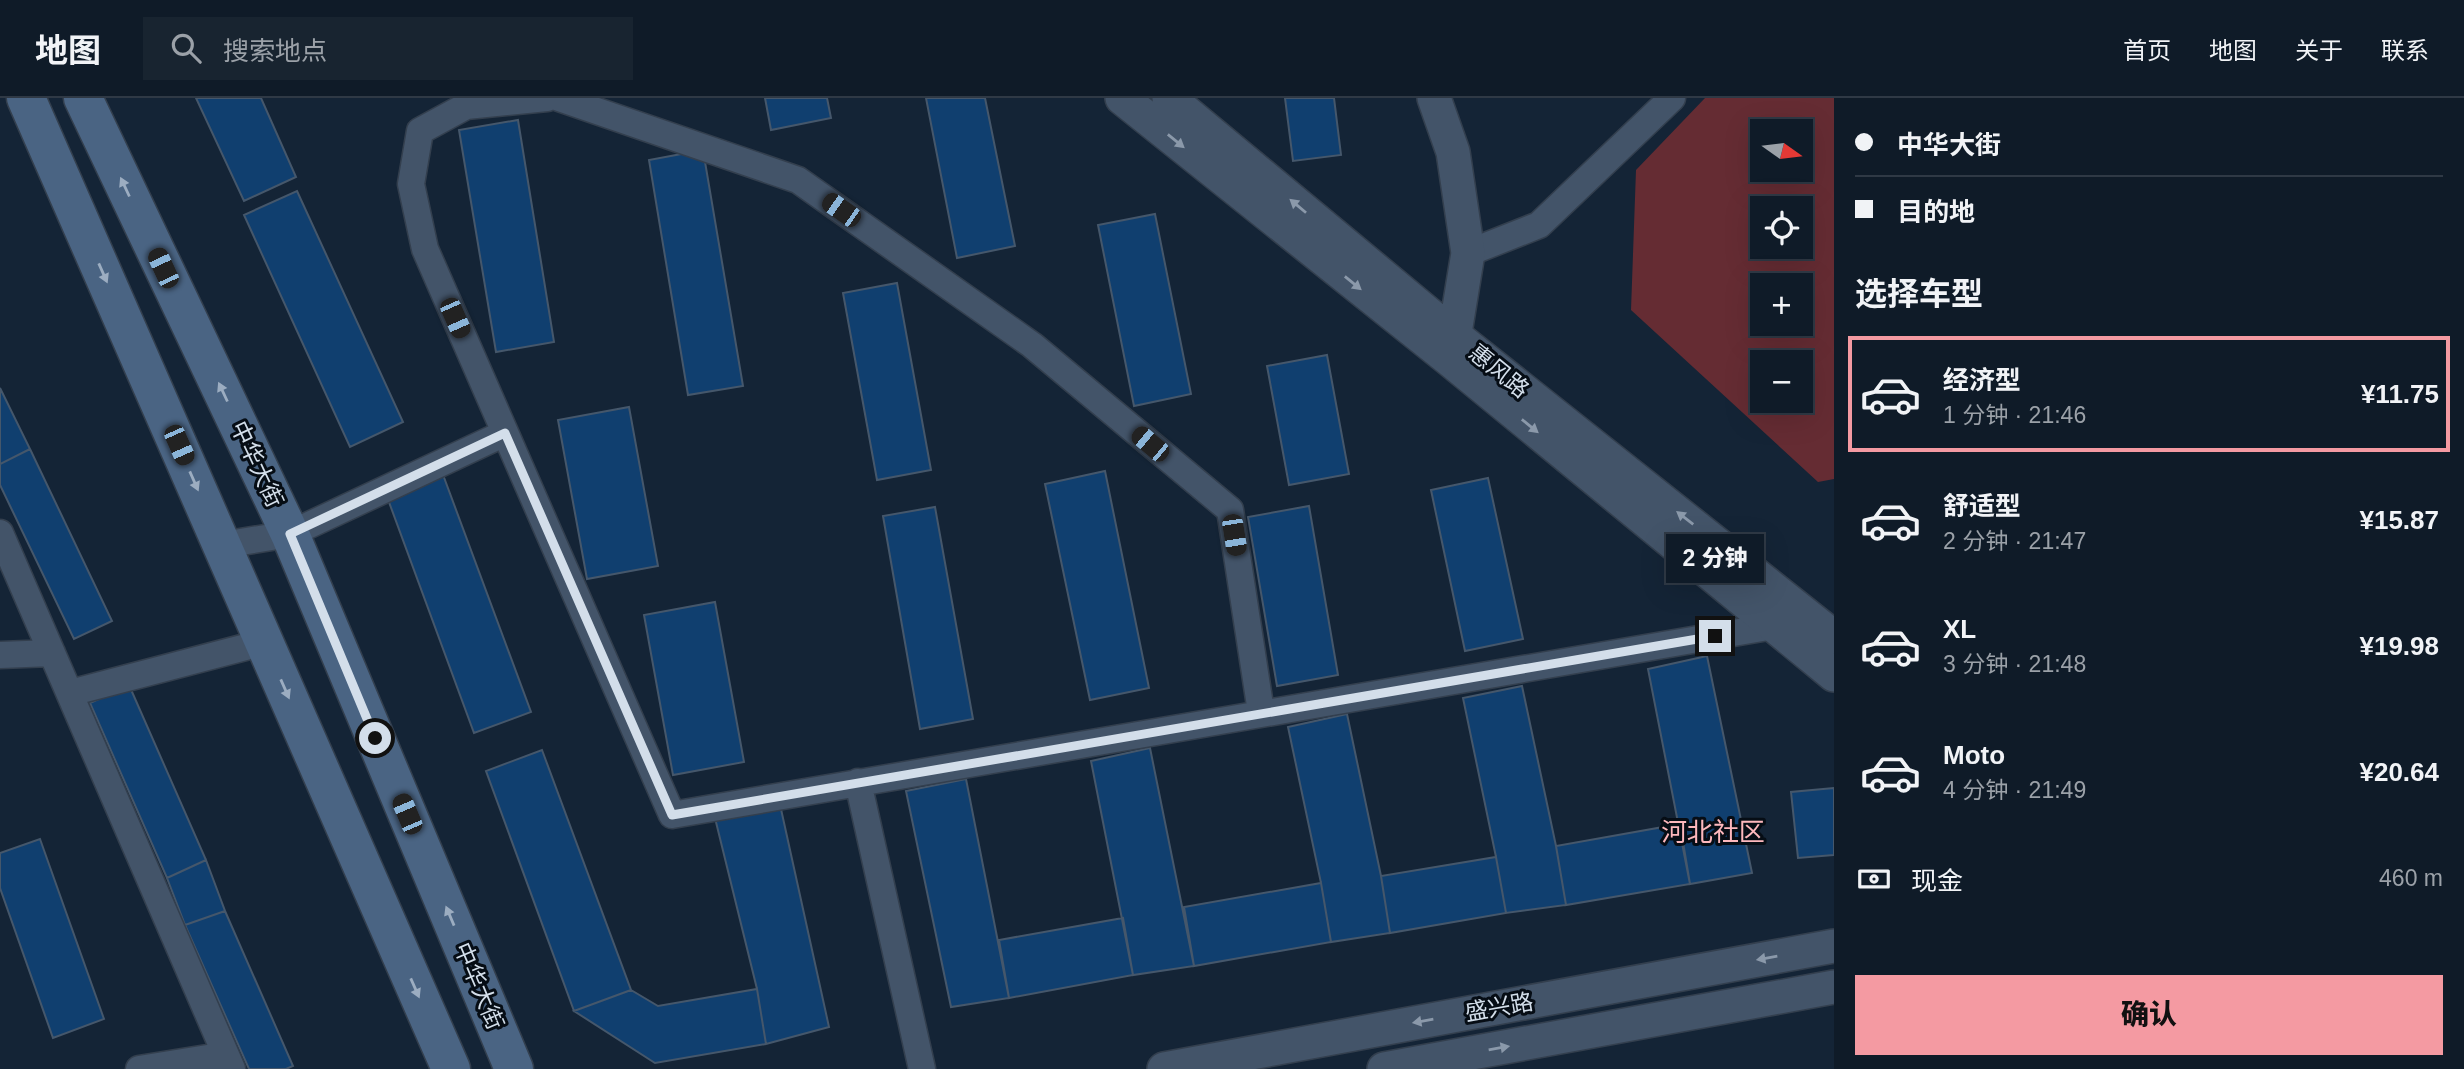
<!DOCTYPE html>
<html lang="zh">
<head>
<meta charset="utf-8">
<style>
	:root { --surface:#0f1b28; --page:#182430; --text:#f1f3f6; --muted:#9ba1a8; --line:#2f3945; --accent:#f49aa2 }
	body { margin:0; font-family:Helvetica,"Noto Sans SC",sans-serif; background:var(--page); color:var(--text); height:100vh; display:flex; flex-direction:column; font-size:26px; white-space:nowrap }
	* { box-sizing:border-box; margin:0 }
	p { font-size:23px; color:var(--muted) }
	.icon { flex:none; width:38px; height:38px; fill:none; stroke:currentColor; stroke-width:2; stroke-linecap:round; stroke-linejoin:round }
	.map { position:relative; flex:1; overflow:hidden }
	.details { display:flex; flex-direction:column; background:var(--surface); width:630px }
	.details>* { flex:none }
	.top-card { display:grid; align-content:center; height:154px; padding:0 21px; background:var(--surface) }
	.needle { width:46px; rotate:104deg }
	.controls { position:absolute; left:1750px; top:21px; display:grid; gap:14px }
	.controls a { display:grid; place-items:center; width:63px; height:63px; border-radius:0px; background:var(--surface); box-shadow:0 7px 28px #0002,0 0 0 2px var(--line); font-size:35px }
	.end { position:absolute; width:32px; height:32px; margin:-16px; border:9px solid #d3deea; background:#111; box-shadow:0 0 0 4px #111 }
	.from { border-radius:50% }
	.bubble { position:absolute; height:49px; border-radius:0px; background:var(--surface); box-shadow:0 7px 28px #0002,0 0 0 2px var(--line); font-size:23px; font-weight:800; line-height:49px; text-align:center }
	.car { position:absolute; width:21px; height:42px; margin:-21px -10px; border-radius:9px; box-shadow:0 0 5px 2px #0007; background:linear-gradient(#222 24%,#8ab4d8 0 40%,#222 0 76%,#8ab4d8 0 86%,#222 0) }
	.top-card b { display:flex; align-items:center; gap:24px; height:66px; font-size:26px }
	.top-card b+b { border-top:2px solid var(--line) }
	.top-card i { width:18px; height:18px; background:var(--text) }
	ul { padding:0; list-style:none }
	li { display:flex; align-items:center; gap:21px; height:116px; margin:0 14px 10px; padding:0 7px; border:4px solid transparent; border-radius:0px }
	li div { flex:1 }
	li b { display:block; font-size:26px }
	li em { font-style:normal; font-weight:800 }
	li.on { border-color:var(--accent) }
	li>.icon { width:63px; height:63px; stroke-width:1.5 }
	h2 { padding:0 21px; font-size:32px; line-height:84px }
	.pay { display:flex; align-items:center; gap:18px; height:77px; padding:0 21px; font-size:26px }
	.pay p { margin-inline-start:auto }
	.cta { display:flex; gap:14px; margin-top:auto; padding:14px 21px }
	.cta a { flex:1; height:80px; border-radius:0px; background:var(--accent); color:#111; font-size:28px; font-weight:800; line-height:80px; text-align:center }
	header { display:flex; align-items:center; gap:42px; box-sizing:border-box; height:98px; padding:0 35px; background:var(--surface); border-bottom:2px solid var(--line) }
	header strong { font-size:33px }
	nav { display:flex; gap:38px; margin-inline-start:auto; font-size:24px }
	.search { width:490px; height:63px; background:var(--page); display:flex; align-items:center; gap:18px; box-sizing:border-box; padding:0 24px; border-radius:0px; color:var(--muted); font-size:26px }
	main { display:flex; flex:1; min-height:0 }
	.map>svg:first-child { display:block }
</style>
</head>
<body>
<header>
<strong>地图</strong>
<div class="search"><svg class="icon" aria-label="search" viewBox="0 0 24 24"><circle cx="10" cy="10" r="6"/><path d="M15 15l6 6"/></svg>搜索地点</div>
<nav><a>首页</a><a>地图</a><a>关于</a><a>联系</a></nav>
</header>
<main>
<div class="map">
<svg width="1834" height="971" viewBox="0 0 1834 971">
	<rect width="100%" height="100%" fill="#142436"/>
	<path fill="#652c33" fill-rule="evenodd" d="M1705,0H1834V381L1818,384L1631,212L1636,72ZM1762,33H1801V72H1762ZM1762,110H1801V149H1762ZM1762,187H1801V226H1762ZM1762,264H1801V303H1762Z"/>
	<path fill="#103f6f" stroke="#45576b" stroke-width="2" d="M196,0H261L296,79L244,103Z
		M765,0H827L831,20L771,32Z
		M926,0H985L1015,148L957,160Z
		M1285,0H1334L1341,57L1293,63Z
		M518,22L554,244L496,254L459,32Z
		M703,52L743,288L688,297L649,62Z
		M297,93L403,324L350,349L244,117Z
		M1155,116L1191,296L1134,308L1098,127Z
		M897,185L931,372L877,382L843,195Z
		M1327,257L1349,376L1289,387L1267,268Z
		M0,290L30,351L0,366Z
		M629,309L658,468L587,481L558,322Z
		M30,351L112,523L74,541L0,387V366Z
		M1105,373L1149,590L1090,602L1045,386Z
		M442,374L531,614L474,635L386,396Z
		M1488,380L1523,541L1465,553L1431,392Z
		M1309,408L1338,577L1277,588L1248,419Z
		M935,409L973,621L920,631L883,418Z
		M715,504L744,664L673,677L644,517Z
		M1707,558L1752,775L1690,786L1648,571Z
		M129,587L206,762L167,780L90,605Z
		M1522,588L1556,748L1566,807L1506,815L1496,759L1463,600Z
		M1347,616L1381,778L1390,835L1331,844L1321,785L1288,629Z
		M1150,650L1194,868L1133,877L1091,663Z
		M542,652L631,892L574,913L486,673Z
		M966,681L1009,900L951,909L906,693Z
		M1834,690V757L1798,760L1791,694Z
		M779,702L829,929L766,946L757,891L714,716Z
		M1680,726L1690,786L1566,807L1556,748Z
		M40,741L104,921L53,940L0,790V755Z
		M1496,759L1506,815L1390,835L1381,778Z
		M206,762L225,813L185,827L167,780Z
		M1321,785L1331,844L1194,868L1184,809Z
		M225,813L293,968L286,971H249L185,827Z
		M1123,820L1133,877L1009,900L999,842Z
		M757,891L766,946L655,965L574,913L631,892L658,908Z"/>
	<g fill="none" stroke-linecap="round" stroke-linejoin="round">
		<g stroke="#333f4e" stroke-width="29">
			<path id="minor" d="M547,0L466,8L420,33L411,86L425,151L672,717L1774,528L1786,521
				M559,0L798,82L1032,247L1230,412L1261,614
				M1468,155L1539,127L1672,0
				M0,435L232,971
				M222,447L290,436L505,335
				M0,557L52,555
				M70,595L265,544
				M858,684L922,971
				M139,971L226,957"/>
		</g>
		<g stroke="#333f4e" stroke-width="36">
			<path id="tertiary" d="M1122,0L1450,262L1834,577
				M1169,0L1454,237L1834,539
				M1434,0L1453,54L1468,155L1452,253
				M1164,971L1834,848
				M1384,971L1834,889"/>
		</g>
		<g stroke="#333f4e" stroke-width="41">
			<path id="secondary" d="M26,0L451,971
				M83,0L290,436L514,971"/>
		</g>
		<use href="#minor" stroke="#435469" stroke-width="26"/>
		<use href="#tertiary" stroke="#435469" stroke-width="33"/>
		<use href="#secondary" stroke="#4a6483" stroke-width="38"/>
	</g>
	<defs><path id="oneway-solid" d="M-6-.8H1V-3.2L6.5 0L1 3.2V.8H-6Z" transform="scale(1.75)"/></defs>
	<g fill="#8b99aa">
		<use href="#oneway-solid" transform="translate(1176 43) rotate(39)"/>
		<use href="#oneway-solid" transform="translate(1298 108) rotate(-140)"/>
		<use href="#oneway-solid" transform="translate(1353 185) rotate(39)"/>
		<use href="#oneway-solid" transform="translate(1530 328) rotate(39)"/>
		<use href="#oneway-solid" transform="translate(1685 420) rotate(-142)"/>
		<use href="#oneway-solid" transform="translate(1767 860) rotate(170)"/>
		<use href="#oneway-solid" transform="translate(1423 923) rotate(170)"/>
		<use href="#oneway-solid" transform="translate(1499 950) rotate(-10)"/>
	</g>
	<g fill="#9cadc1">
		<use href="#oneway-solid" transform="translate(125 89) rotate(-115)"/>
		<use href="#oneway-solid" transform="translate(103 175) rotate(66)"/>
		<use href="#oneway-solid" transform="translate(223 294) rotate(-115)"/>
		<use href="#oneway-solid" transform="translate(194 383) rotate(66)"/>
		<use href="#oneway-solid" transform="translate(285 591) rotate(66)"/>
		<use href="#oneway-solid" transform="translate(450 818) rotate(-113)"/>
		<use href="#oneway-solid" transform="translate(415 890) rotate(66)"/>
	</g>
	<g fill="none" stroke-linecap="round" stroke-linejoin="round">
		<path stroke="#d3deea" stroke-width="9" d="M375,640L290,436L505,335L672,717L1715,538"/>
	</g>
	<g text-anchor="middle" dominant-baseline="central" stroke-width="6" stroke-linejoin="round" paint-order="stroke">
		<g font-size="23" fill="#d3deea" stroke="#060d15">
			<text transform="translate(1499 273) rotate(39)">惠风路</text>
			<text transform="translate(257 366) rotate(65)">中华大街</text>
			<text transform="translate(479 888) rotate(67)">中华大街</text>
			<text transform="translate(1499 909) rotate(-10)">盛兴路</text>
		</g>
		<g font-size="26" fill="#fdb8bd" stroke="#060d15">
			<text x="1713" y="734">河北社区</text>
		</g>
	</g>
</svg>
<div class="controls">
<a><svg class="needle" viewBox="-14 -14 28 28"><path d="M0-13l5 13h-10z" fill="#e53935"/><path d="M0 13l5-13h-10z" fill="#9ba1a8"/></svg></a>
<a><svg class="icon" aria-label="locate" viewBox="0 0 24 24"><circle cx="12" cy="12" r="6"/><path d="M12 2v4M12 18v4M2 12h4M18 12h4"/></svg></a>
<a>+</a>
<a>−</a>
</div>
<i class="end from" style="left:375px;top:640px"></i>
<i class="end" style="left:1715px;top:538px"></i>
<div class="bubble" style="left:1666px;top:436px;width:98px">2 分钟</div>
<i class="car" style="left:841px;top:112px;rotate:305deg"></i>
<i class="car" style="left:163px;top:170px;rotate:335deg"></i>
<i class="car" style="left:455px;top:220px;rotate:156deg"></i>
<i class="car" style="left:1150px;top:346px;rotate:310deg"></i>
<i class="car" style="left:179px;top:347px;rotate:156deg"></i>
<i class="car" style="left:1234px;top:437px;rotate:171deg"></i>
<i class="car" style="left:407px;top:716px;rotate:337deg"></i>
</div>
<section class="details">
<div class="top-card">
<b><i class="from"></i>中华大街</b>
<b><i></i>目的地</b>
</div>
<h2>选择车型</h2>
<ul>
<li class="on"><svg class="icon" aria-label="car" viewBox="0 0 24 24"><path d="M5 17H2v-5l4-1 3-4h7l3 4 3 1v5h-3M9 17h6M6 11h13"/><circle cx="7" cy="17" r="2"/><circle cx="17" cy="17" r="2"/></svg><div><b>经济型</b><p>1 分钟 · 21:46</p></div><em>¥11.75</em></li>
<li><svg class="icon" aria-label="car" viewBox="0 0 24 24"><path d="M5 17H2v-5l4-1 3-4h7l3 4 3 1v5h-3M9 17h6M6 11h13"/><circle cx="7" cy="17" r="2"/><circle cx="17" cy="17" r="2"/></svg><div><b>舒适型</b><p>2 分钟 · 21:47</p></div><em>¥15.87</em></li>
<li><svg class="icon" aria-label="car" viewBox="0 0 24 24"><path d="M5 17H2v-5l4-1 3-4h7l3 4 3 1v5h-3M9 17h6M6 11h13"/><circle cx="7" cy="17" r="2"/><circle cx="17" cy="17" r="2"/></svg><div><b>XL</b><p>3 分钟 · 21:48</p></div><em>¥19.98</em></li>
<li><svg class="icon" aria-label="car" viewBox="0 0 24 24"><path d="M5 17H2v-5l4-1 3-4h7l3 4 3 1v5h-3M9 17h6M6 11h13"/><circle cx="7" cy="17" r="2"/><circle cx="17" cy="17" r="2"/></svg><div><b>Moto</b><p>4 分钟 · 21:49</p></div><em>¥20.64</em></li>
</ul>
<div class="pay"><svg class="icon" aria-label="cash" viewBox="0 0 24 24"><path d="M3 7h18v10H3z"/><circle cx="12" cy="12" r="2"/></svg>现金<p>460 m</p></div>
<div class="cta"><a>确认</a></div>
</section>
</main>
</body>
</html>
